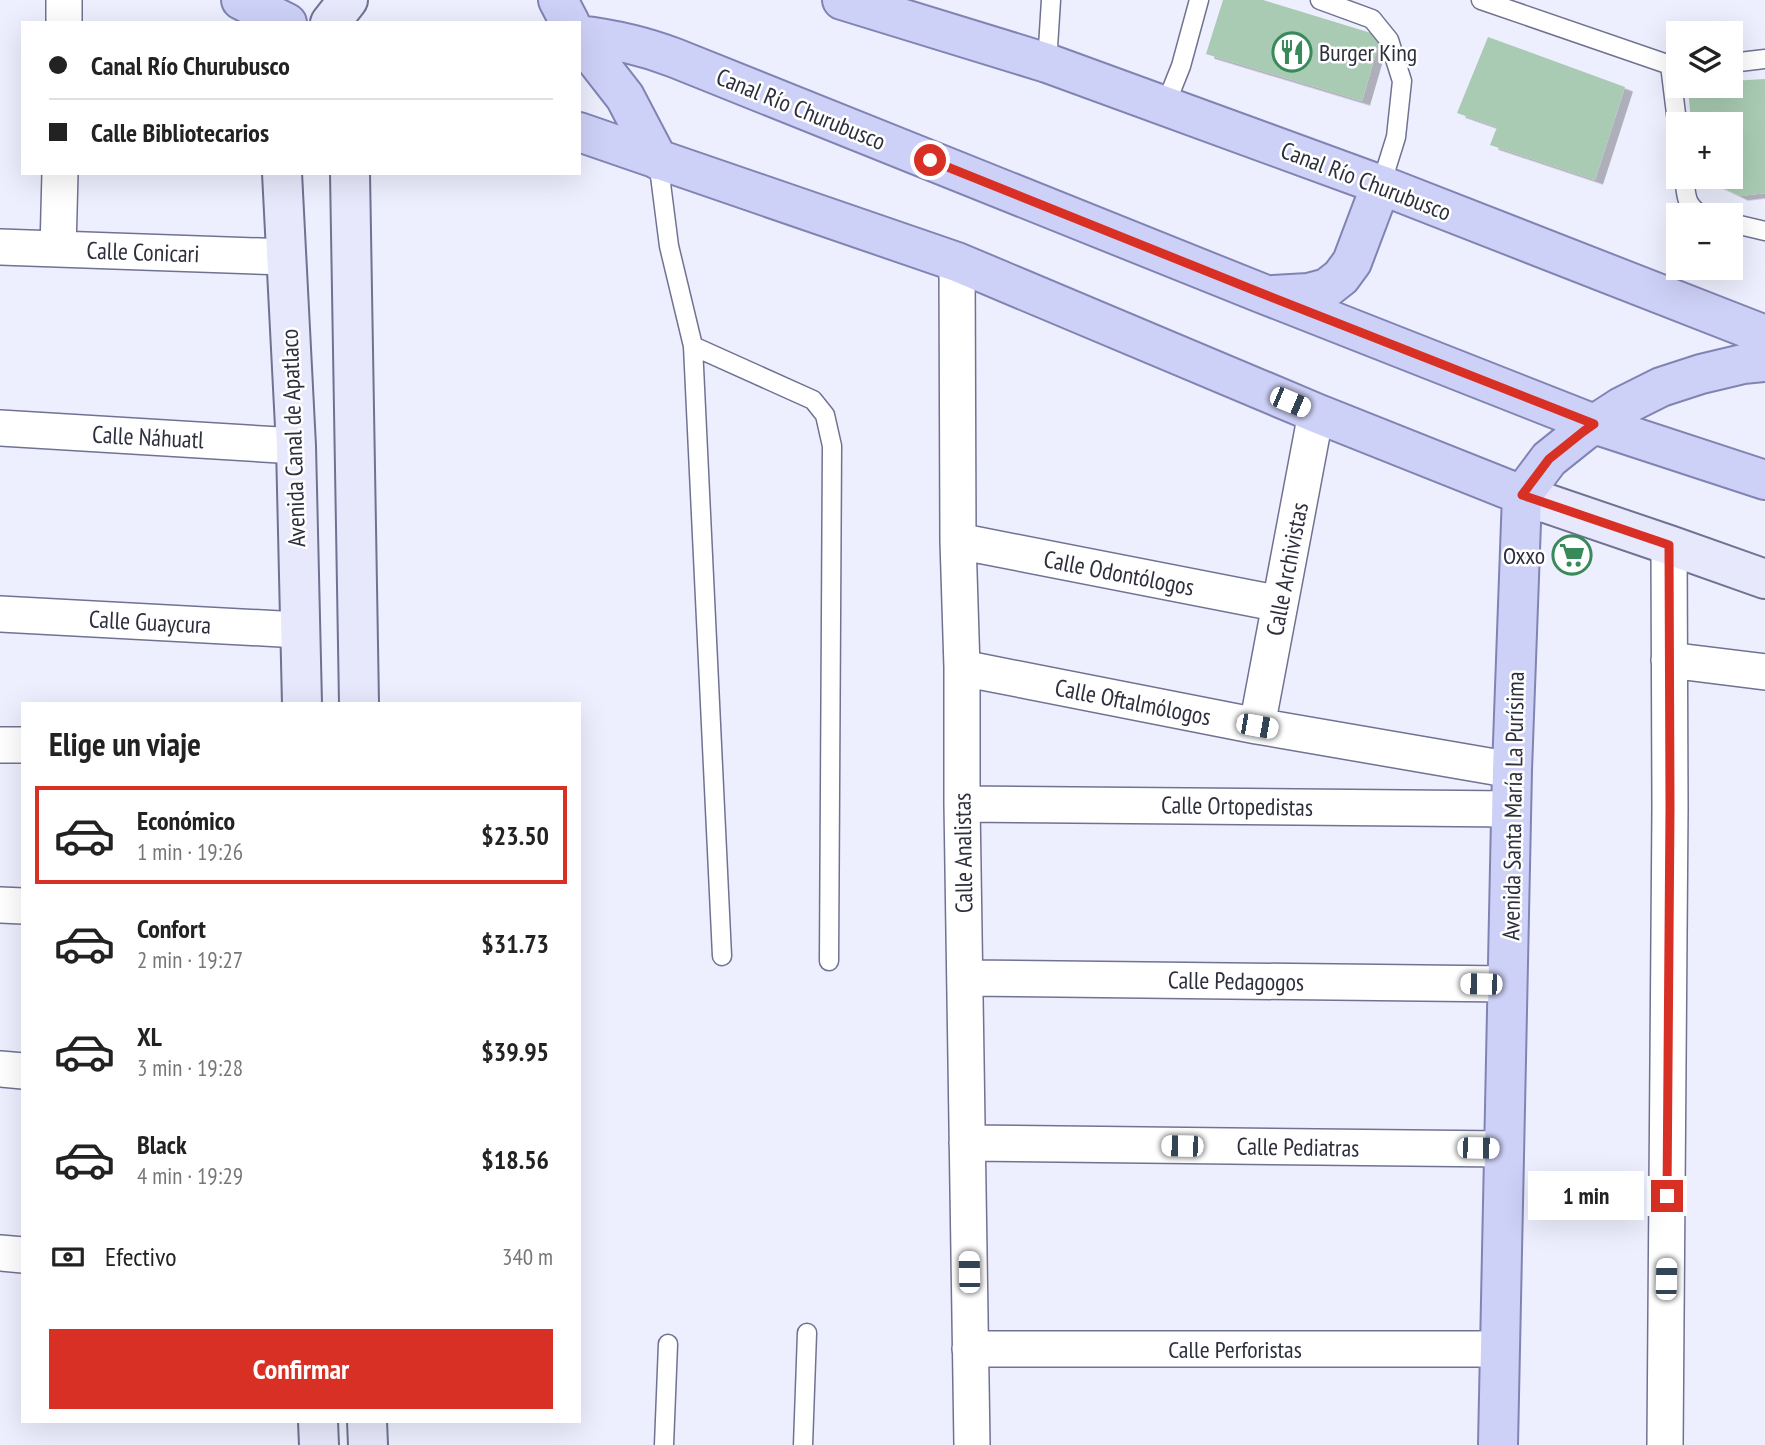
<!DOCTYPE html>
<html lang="es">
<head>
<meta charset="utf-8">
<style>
	:root { --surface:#fff; --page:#f6f6f6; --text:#222; --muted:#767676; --line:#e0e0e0; --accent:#d93025 }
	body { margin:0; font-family:"PT Sans Narrow",sans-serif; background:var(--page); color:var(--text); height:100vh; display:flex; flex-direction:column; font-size:26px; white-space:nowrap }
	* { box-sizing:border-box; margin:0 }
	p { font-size:23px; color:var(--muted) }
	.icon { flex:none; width:38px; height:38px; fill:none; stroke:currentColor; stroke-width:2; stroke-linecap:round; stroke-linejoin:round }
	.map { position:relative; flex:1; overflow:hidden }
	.details { position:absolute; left:21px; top:702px; width:560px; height:721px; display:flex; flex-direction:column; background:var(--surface); border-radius:0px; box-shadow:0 7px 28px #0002 }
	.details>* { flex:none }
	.banner { position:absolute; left:21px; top:21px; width:560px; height:154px; border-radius:0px; box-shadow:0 7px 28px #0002; display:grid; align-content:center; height:154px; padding:0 28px; background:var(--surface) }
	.tools { position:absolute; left:1666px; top:21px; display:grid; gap:14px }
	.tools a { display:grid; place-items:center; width:77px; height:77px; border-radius:0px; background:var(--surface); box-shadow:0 7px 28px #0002; font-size:35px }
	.end { position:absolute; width:32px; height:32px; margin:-16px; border:9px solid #d93025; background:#fff; box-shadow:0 0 0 4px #fff }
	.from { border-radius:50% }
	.bubble { position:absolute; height:49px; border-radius:0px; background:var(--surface); box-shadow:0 7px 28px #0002; font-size:23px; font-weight:700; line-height:49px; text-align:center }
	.car { position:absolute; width:21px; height:42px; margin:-21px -10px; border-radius:9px; box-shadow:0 0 5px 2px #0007; background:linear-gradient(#fff 24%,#345 0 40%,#fff 0 76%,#345 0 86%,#fff 0) }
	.banner b { display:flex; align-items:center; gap:24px; height:66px; font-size:26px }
	.banner b+b { border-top:2px solid var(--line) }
	.banner i { width:18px; height:18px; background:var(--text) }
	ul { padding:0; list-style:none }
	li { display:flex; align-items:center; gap:21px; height:98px; margin:0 14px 10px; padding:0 14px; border:4px solid transparent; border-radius:0px }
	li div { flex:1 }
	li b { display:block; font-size:26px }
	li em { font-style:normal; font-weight:700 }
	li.selected { border-color:var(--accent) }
	li>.icon { width:63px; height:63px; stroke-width:1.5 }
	h2 { padding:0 28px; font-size:32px; line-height:84px }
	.pay { display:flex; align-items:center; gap:18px; height:77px; padding:0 28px; font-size:26px }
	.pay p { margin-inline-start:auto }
	.button { display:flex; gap:14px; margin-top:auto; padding:14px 28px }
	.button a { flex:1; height:80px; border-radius:0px; background:var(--accent); color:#fff; font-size:28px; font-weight:700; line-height:80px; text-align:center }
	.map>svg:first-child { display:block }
</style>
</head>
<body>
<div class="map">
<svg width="1765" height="1445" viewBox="0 0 1765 1445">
	<defs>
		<filter id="shadow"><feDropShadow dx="8" dy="4.5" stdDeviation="0" flood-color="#0004"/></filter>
	</defs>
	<rect width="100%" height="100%" fill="#edeffe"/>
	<path fill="#a9cbb3" filter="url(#shadow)" d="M1223,0H1263L1381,36L1362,101L1206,54Z
		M1488,37L1625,87L1595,180L1490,145L1497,127L1457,113Z
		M1765,79V193L1740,196L1700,177H1731V124H1691L1688,86H1731V81Z"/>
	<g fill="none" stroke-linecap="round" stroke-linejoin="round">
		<g stroke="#707292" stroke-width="21">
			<path id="lane" d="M1320,0L1372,19L1389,40L1402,81L1396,137L1381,185
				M1481,0L1670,65L1678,66
				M1047,63L1051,0
				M1731,63L1765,59
				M1670,65L1678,130
				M1165,106L1181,66L1199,0
				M658,160L669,246L693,346L813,400L825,415L832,446L829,961
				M1684,177C1687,196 1684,203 1701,215
				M1731,223L1765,231
				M693,346L722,956
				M664,1445L668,1344
				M803,1445L807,1333"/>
		</g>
		<g stroke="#707292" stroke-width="38">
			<path id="street" d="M64,23V0
				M0,247L286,257
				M58,249L60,173
				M957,262L958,541L962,668V804L972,1445
				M0,428L296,446
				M958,541L1280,604
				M0,614L299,630
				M1669,660L1765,672
				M962,668L1257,726L1512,770
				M1257,726L1316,413
				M0,745H23
				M962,804L1512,809
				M0,905L23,906
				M965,978L1508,984
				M0,1069L23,1071
				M967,1143L1504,1149
				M0,1253L23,1255
				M970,1349H1500
				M1665,1445L1670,808L1669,545"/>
		</g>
		<g stroke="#707292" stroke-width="42">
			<path id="secondary" d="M330,23L348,0
				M282,173L296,446L302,704
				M350,173L359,704
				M1522,495L1669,545L1765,579
				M318,1421L319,1445
				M367,1421L368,1445"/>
		</g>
		<g stroke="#8184b3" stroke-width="42">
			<path id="primary" d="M241,0L287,23
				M558,0L570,23
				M842,0L1047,63L1381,185L1765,335
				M579,35C613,39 644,46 675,58L1261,293L1594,424L1765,480
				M579,38L625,97L658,160
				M579,132L957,262L1316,413L1522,495
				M1273,295L1308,293L1327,288L1341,277L1352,262L1381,185
				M1498,1445L1512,770L1522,495L1549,459L1584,431L1621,407L1661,387L1701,374L1743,364L1765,362"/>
		</g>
		<use href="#lane" stroke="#fff" stroke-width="18"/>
		<use href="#street" stroke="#fff" stroke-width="35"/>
		<use href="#secondary" stroke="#e7e8fb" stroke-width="38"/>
		<use href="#primary" stroke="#ced1f7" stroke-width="38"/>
	</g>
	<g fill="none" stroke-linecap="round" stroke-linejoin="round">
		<path stroke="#d93025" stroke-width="9" d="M930,160L1261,293L1594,424L1584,431L1549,459L1522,495L1669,545L1670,808L1667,1196"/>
	</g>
	<defs>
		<g id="restaurant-ring" transform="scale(2.0125)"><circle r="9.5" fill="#fff" stroke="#398a5b" stroke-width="1.5"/><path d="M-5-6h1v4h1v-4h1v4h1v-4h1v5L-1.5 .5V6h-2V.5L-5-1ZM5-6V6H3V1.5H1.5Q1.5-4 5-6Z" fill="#398a5b"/></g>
		<g id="supermarket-ring" transform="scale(2.0125)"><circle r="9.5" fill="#fff" stroke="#398a5b" stroke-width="1.5"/><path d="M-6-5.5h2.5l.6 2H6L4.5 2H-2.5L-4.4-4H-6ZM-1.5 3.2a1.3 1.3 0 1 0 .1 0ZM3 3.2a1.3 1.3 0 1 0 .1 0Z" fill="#398a5b"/></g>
	</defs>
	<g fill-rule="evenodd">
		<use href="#restaurant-ring" x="1292" y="52"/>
		<use href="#supermarket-ring" x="1572" y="555"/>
	</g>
	<g text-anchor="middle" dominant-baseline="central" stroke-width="5" stroke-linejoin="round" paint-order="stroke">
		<g font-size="24" fill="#2e2f3d" stroke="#fff" text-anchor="start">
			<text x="1319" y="52">Burger King</text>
			<text x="1545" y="555" text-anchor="end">Oxxo</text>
		</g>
		<g font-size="24" fill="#2e2f3d" stroke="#fff">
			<text transform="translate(801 109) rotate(22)">Canal Río Churubusco</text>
			<text transform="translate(1366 181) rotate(21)">Canal Río Churubusco</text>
			<text transform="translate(143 252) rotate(2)">Calle Conicari</text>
			<text transform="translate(148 437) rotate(3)">Calle Náhuatl</text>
			<text transform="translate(293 438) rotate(-92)">Avenida Canal de Apatlaco</text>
			<text transform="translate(1287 569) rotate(-79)">Calle Archivistas</text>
			<text transform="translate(1119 573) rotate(11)">Calle Odontólogos</text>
			<text transform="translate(150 622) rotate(3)">Calle Guaycura</text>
			<text transform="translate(1133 702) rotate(11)">Calle Oftalmólogos</text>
			<text transform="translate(1237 806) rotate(1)">Calle Ortopedistas</text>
			<text transform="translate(1513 806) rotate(-89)">Avenida Santa María La Purísima</text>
			<text transform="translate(963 853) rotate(-91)">Calle Analistas</text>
			<text transform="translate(1236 981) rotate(1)">Calle Pedagogos</text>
			<text transform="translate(1298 1147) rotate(1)">Calle Pediatras</text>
			<text x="1235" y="1349">Calle Perforistas</text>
		</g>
	</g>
</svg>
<div class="tools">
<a><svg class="icon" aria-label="layers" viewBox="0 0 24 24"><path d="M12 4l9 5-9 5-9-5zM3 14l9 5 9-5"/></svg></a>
<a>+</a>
<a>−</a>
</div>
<i class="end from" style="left:930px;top:160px"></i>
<i class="end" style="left:1667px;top:1196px"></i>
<div class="bubble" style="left:1528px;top:1171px;width:116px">1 min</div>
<i class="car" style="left:1290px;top:402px;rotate:113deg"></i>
<i class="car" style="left:1257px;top:726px;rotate:100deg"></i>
<i class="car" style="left:1481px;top:984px;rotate:271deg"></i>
<i class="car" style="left:1182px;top:1146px;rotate:271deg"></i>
<i class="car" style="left:1478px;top:1148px;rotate:91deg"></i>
<i class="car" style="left:969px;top:1272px;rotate:359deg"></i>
<i class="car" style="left:1666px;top:1279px;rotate:1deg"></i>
<div class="banner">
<b><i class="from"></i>Canal Río Churubusco</b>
<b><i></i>Calle Bibliotecarios</b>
</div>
<section class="details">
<h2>Elige un viaje</h2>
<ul>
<li class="selected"><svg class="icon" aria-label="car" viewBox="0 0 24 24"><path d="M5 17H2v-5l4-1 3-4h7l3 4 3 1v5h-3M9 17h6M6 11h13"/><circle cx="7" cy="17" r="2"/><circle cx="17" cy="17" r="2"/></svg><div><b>Económico</b><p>1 min · 19:26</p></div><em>$23.50</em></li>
<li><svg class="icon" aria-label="car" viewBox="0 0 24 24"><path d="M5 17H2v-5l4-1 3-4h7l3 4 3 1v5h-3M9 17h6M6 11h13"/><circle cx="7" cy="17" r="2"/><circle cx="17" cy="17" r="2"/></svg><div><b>Confort</b><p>2 min · 19:27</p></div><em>$31.73</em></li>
<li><svg class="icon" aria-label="car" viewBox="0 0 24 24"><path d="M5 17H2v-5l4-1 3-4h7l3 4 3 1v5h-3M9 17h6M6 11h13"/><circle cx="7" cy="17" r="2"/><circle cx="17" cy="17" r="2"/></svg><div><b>XL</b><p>3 min · 19:28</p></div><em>$39.95</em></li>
<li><svg class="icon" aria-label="car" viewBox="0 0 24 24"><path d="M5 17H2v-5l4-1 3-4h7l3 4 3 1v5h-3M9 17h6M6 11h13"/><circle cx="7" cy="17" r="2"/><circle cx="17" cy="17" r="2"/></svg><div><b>Black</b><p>4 min · 19:29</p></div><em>$18.56</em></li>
</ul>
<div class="pay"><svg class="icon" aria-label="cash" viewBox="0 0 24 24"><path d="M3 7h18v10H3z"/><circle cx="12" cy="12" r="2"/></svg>Efectivo<p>340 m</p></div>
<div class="button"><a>Confirmar</a></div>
</section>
</div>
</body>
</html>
